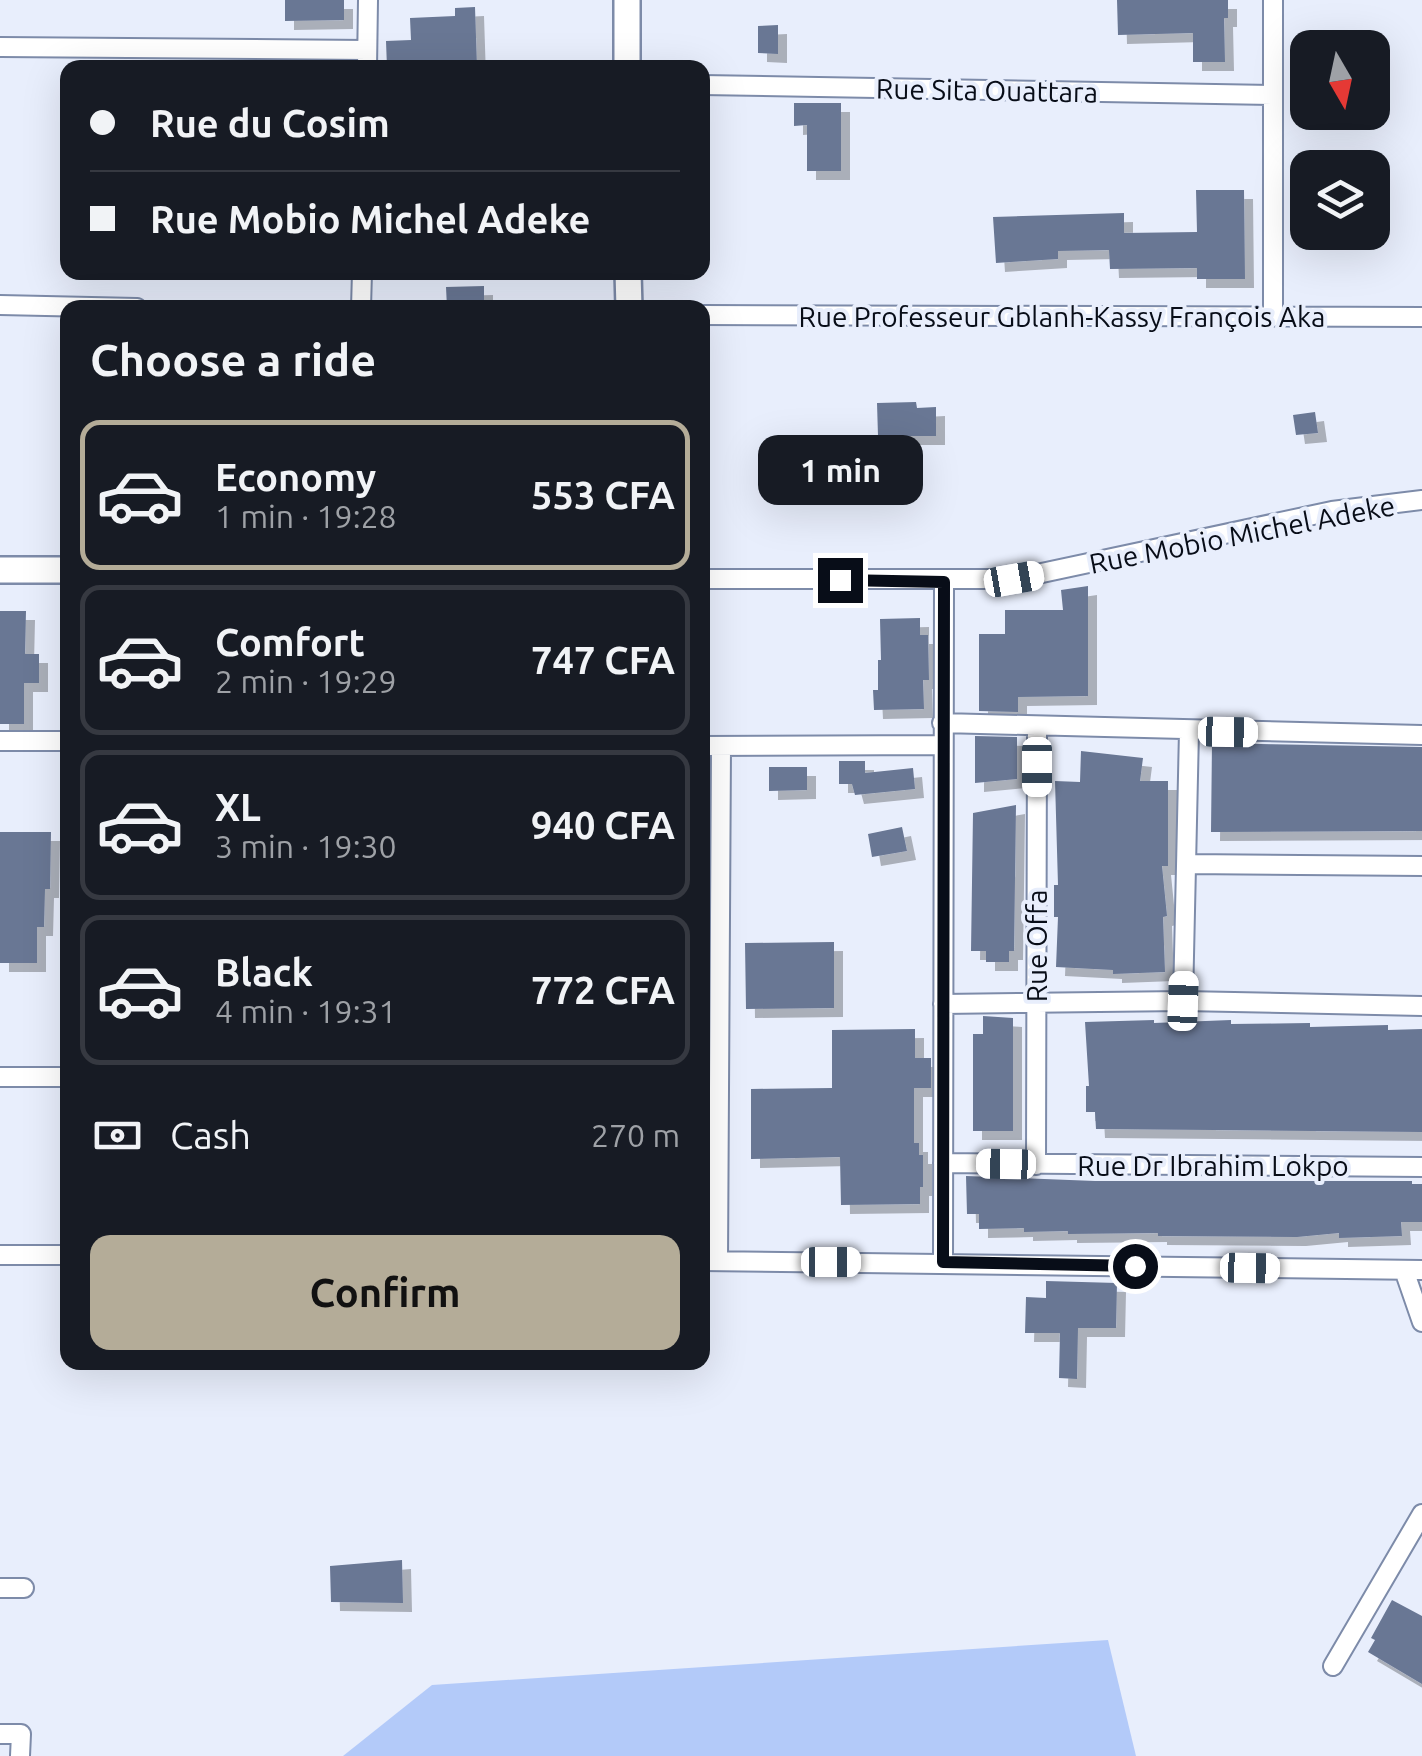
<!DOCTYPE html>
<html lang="en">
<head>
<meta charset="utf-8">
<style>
	:root { --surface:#171b24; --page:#242831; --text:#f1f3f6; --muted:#9ea1a6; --line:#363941; --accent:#b4ac98 }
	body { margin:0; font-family:Ubuntu,sans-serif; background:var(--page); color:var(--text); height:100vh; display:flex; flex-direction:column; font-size:38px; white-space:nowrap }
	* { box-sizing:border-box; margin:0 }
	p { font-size:32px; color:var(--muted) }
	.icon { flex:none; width:55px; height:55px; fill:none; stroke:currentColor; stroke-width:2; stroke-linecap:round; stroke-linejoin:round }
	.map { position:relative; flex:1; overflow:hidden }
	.sheet { position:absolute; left:60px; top:300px; width:650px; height:1070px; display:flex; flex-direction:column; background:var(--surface); border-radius:20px; box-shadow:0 10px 40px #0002 }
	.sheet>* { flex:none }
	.top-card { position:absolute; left:60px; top:60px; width:650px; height:220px; border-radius:20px; box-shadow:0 10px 40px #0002; display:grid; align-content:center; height:220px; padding:0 30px; background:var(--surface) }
	.needle { width:65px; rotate:171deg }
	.tools { position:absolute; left:1290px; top:30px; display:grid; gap:20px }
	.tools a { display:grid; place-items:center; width:100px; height:100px; border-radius:20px; background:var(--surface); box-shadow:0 10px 40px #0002; font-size:50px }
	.end { position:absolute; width:45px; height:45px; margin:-22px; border:12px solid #080d18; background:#fff; box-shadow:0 0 0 5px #fff }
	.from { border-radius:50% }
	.bubble { position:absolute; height:70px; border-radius:20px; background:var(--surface); box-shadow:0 10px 40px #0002; font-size:32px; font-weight:700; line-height:70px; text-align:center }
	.car { position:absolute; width:30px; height:60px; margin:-30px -15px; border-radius:12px; box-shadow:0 0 8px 2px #0007; background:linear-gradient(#fff 24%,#345 0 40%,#fff 0 76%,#345 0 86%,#fff 0) }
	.top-card b { display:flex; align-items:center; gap:35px; height:95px; font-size:38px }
	.top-card b+b { border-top:2px solid var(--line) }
	.top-card i { width:25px; height:25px; background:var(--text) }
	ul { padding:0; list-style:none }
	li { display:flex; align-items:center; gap:30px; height:150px; margin:0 20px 15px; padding:0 10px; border:5px solid var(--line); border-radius:20px }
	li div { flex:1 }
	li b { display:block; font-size:38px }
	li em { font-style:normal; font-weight:700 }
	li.current { border-color:var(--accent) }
	li>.icon { width:90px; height:90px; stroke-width:1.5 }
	h2 { padding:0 30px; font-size:45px; line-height:120px }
	.pay { display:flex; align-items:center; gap:25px; height:110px; padding:0 30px; font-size:38px }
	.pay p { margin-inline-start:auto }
	.button { display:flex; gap:20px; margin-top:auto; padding:20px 30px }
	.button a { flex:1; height:115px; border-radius:20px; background:var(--accent); color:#111; font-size:40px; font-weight:700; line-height:115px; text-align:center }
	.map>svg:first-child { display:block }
</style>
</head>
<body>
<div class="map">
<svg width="1422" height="1756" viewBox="0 0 1422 1756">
	<defs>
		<filter id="shadow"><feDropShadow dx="9" dy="9" stdDeviation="0" flood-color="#0004"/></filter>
	</defs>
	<rect width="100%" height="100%" fill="#e8eefc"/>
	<path fill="#b3caf9" d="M1108,1640L1136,1756H343L432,1685Z"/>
	<path fill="#697794" filter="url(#shadow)" d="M285,0H344V20L285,21Z
		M1117,0H1228V18H1224L1225,62H1193V33L1118,35Z
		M475,7L477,68H387L386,41L411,40L410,18L455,16V8Z
		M778,25V54L758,53V26Z
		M794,103H841V171H807V125L794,126Z
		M1196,190H1244L1245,279H1197V268L1110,269L1109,250L1058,251V259L996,263L993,217L1124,213V233L1197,232Z
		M484,286V308H447L446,287Z
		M916,402L917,408L936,407V436H878L877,403Z
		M1315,412L1318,433L1296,435L1293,415Z
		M1088,586V696L1018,697V712L979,711V634H1005V610H1063L1061,590Z
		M0,611H26L25,654H39V683H24V724H0Z
		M920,618V635H928L929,680H923L924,709L874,710L873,690H878V660H881L880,619Z
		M975,736L1017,737V779L975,783Z
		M1212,743L1422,747V831L1211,832Z
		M1081,751L1143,758L1140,781H1168V866H1162L1167,916L1163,917L1165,972L1113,974V970L1056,967L1058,917H1054V885H1058L1055,781L1080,782Z
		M839,761H865V773L913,768L915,789L855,795L852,784H839Z
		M769,767H807V790L769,791Z
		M1016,805L1014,951H1009V962H986V951H971L973,813Z
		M902,827L907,851L872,857L868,834Z
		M0,832H51L50,889H45L44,927H37V963H0Z
		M834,942V1008L746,1009L745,943Z
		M983,1016L1013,1018V1131H973V1034H983Z
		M1154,1020V1023L1231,1020V1024L1310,1023V1027L1388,1025V1030L1422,1029V1132L1096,1129L1095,1112H1086V1086H1089L1085,1022Z
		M915,1029V1058H931V1088H914V1143H919V1155H923V1187H920V1204L841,1205L840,1157L751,1159V1089L832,1088V1030Z
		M966,1176L1095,1181H1412V1184H1422V1222H1401L1402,1236L1339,1238V1233L1297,1237L1158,1236V1233L1068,1234V1231L1024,1232V1228L979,1229V1214H967Z
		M1046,1281L1117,1283L1116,1328H1078L1077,1379L1059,1378L1060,1333H1025L1026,1297L1046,1298Z
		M402,1560L403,1603L331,1602L330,1566Z
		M1392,1600L1422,1616V1684L1368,1652L1375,1640L1371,1638Z"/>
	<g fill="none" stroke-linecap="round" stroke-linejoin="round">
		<g stroke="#7d8ba9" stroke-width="22">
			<path id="street" d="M1273,0V315
				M0,47L367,50
				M367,68L368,0
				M702,85L1272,95
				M0,305L137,308
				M361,308L362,272
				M702,315L1422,317
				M702,579H1014L1332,511L1422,500
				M942,723L1422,735
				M0,741H68
				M702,746L942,745
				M1187,864L1422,866
				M1183,1001L1189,731
				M943,1004L1183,1001L1422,1006
				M0,1077H68
				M943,1163L1422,1167
				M1036,1165L1037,727
				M0,1255H68
				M702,1261L1422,1270
				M718,1261L721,746
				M943,1262L944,581
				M1404,1270L1422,1322
				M0,1588H24
				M1333,1666L1422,1514
				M0,1734H21L20,1756"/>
		</g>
		<g stroke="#7d8ba9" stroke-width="30">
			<path id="secondary" d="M627,0V68
				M628,272L629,308
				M0,570H68"/>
		</g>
		<use href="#street" stroke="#fff" stroke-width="18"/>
		<use href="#secondary" stroke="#fff" stroke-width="25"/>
	</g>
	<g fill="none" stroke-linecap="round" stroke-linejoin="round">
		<path stroke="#080d18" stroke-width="12" d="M840,580L944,582L943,1262L1135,1266"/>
	</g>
	<g text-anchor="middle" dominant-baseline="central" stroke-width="8" stroke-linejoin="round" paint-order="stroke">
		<g font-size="28" fill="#080d18" stroke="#e8eefc">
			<text transform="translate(987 90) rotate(1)">Rue Sita Ouattara</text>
			<text x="1062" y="316">Rue Professeur Gblanh-Kassy François Aka</text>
			<text transform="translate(1242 534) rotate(-11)">Rue Mobio Michel Adeke</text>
			<text transform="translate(1036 946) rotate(-90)">Rue Offa</text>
			<text x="1213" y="1165">Rue Dr Ibrahim Lokpo</text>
		</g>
	</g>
</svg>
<div class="tools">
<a><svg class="needle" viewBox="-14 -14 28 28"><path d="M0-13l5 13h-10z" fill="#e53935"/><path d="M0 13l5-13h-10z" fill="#9ea1a6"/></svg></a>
<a><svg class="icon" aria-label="layers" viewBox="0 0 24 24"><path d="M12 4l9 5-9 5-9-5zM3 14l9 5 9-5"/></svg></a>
</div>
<i class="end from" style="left:1135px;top:1266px"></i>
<i class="end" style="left:840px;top:580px"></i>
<div class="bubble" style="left:758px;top:435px;width:165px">1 min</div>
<i class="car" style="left:1014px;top:579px;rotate:80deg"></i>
<i class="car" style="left:1228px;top:732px;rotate:91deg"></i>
<i class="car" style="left:1037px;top:767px;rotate:180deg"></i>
<i class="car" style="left:1183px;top:1001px;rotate:2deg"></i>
<i class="car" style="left:1006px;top:1164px;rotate:271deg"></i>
<i class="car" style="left:831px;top:1262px;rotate:90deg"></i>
<i class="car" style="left:1250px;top:1268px;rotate:91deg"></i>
<div class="top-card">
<b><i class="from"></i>Rue du Cosim</b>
<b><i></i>Rue Mobio Michel Adeke</b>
</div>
<section class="sheet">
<h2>Choose a ride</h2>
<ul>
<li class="current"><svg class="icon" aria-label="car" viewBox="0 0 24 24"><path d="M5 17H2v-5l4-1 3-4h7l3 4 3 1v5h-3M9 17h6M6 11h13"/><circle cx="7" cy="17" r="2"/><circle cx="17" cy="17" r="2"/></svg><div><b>Economy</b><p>1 min · 19:28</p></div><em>553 CFA</em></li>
<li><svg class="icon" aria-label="car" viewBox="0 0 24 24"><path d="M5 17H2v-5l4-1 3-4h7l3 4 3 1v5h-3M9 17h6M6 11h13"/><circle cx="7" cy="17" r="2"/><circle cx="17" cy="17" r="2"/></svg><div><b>Comfort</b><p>2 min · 19:29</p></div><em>747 CFA</em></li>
<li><svg class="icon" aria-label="car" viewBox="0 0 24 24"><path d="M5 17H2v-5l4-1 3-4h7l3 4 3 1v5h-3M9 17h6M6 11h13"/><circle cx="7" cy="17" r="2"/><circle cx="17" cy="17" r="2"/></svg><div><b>XL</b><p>3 min · 19:30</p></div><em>940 CFA</em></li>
<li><svg class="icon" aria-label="car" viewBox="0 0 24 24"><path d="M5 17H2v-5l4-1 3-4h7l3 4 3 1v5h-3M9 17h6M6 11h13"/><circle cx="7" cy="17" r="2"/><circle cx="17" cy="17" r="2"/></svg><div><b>Black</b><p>4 min · 19:31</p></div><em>772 CFA</em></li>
</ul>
<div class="pay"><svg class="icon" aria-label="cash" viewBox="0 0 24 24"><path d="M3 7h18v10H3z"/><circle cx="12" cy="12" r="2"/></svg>Cash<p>270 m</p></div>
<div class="button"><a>Confirm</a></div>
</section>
</div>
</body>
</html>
